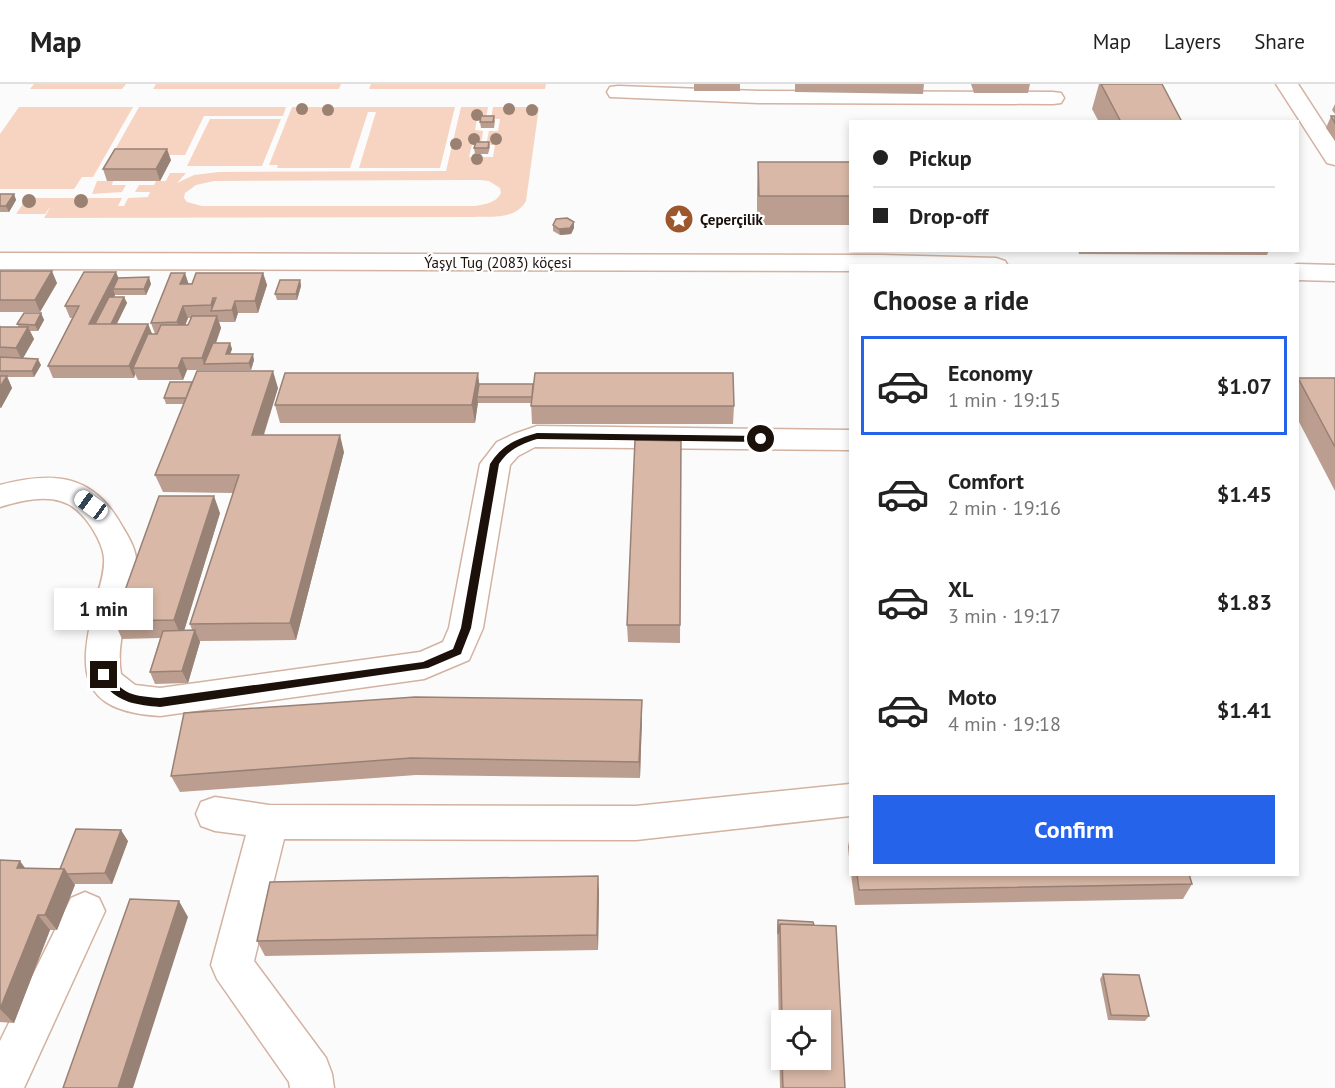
<!DOCTYPE html>
<html lang="en">
<head>
<meta charset="utf-8">
<style>
	:root { --surface:#fff; --page:#f6f6f6; --text:#222; --muted:#767676; --line:#e0e0e0; --accent:#2563eb }
	body { margin:0; font-family:"PT Sans",sans-serif; background:var(--page); color:var(--text); height:100vh; display:flex; flex-direction:column; font-size:22px; white-space:nowrap }
	* { box-sizing:border-box; margin:0 }
	p { font-size:20px; color:var(--muted) }
	.icon { flex:none; width:33px; height:33px; fill:none; stroke:currentColor; stroke-width:2; stroke-linecap:round; stroke-linejoin:round }
	.map { position:relative; flex:1; overflow:hidden }
	.details { position:absolute; left:849px; top:180px; width:450px; height:612px; display:flex; flex-direction:column; background:var(--surface); border-radius:0px; box-shadow:0 3px 9px #0003 }
	.details>* { flex:none }
	.hud { position:absolute; left:849px; top:36px; width:450px; height:132px; border-radius:0px; box-shadow:0 3px 9px #0003; display:grid; align-content:center; height:132px; padding:0 24px; background:var(--surface) }
	.fabs { position:absolute; left:771px; top:926px; display:grid; gap:12px }
	.fabs a { display:grid; place-items:center; width:60px; height:60px; border-radius:0px; background:var(--surface); box-shadow:0 3px 9px #0003; font-size:30px }
	.end { position:absolute; width:27px; height:27px; margin:-14px; border:8px solid #1c100a; background:#fff; box-shadow:0 0 0 3px #fff }
	.from { border-radius:50% }
	.bubble { position:absolute; height:42px; border-radius:0px; background:var(--surface); box-shadow:0 3px 9px #0003; font-size:20px; font-weight:700; line-height:42px; text-align:center }
	.car { position:absolute; width:18px; height:36px; margin:-18px -9px; border-radius:8px; box-shadow:0 0 4px 2px #0007; background:linear-gradient(#fff 24%,#345 0 40%,#fff 0 76%,#345 0 86%,#fff 0) }
	.hud b { display:flex; align-items:center; gap:21px; height:57px; font-size:22px }
	.hud b+b { border-top:2px solid var(--line) }
	.hud i { width:15px; height:15px; background:var(--text) }
	ul { padding:0; list-style:none }
	li { display:flex; align-items:center; gap:18px; height:99px; margin:0 12px 9px; padding:0 12px; border:3px solid transparent; border-radius:0px }
	li div { flex:1 }
	li b { display:block; font-size:22px }
	li em { font-style:normal; font-weight:700 }
	li.active { border-color:var(--accent) }
	li>.icon { width:54px; height:54px; stroke-width:1.5 }
	h2 { padding:0 24px; font-size:27px; line-height:72px }
	.primary-button { display:flex; gap:12px; margin-top:auto; padding:12px 24px }
	.primary-button a { flex:1; height:69px; border-radius:0px; background:var(--accent); color:#fff; font-size:24px; font-weight:700; line-height:69px; text-align:center }
	header { display:flex; align-items:center; gap:36px; box-sizing:border-box; height:84px; padding:0 30px; background:var(--surface); border-bottom:2px solid var(--line) }
	header strong { font-size:28px }
	nav { display:flex; gap:33px; margin-inline-start:auto; font-size:21px }
	.map>svg:first-child { display:block }
</style>
</head>
<body>
<header>
<strong>Map</strong>
<nav><a>Map</a><a>Layers</a><a>Share</a></nav>
</header>
<div class="map">
<svg width="1335" height="1004" viewBox="0 0 1335 1004">
	<rect width="100%" height="100%" fill="#fbfbfb"/>
	<path fill="#f7d4c1" fill-rule="evenodd" d="M34,0H126L122,5H30Z
		M156,0H341L339,5H153Z
		M371,0H546L545,5H369Z
		M19,23H133L93,93H82L74,105H0V50Z
		M139,23H286L283,32H204L185,71H112Z
		M292,23H455L440,84H359L376,28H368L350,84H277L278,81H269Z
		M461,23H488L486,35H477L475,46L483,47L481,61H472L469,73H493L495,61H486L489,47H498L500,35H491L493,23H539L526,117C515,136 492,132 474,133L44,134L51,122L45,130H16L27,114H122L118,122H124L128,114L148,113L150,108H135L139,101H154L156,97H166L170,89H186L177,99L194,91L219,88L446,87ZM480,96L489,97L500,104L501,109C496,119 486,120 475,122H202L187,118L184,114L185,109L196,101L214,97Z
		M210,35H281L262,82H187Z
		M97,97H113L112,101H126L122,108L92,110Z"/>
	<g fill="none" stroke-linecap="round" stroke-linejoin="round">
		<g stroke="#d3b2a1" stroke-width="3">
			<path id="minor" d="M1276,0H1298L1335,57V81L1327,79Z
				M618,2L759,7L1053,8L1061,9L1064,14L1061,19L1053,20L759,19L610,13L607,8L610,3Z
				M0,169L882,171L996,174L1005,177L1008,182H850V187L0,185Z
				M1298,180L1335,181V197L1298,196V182H1293Z
				M537,342L850,346V366L535,363L518,372L510,381L483,544L469,576L424,595L160,632C77,627 78,587 95,519C99,505 105,489 104,474C103,460 91,440 81,430C60,407 27,415 0,423V401C54,387 93,390 122,442C128,452 136,465 136,476C137,515 114,550 121,590L135,601L160,604L420,568L443,558L449,544L480,380L497,358L514,350Z
				M850,700V732L636,756L284,755L254,877L326,974L332,990L334,1004H290L289,998L217,895L211,881L246,751L215,747L201,742L196,730L201,718L215,713L269,721L636,722Z
				M85,808L99,814L105,827L24,1004H0V957L71,814Z"/>
		</g>
		<use href="#minor" fill="#fff" fill-rule="evenodd"/>
	</g>
	<g fill="#9b8171">
		<circle cx="302" cy="25" r="6"/>
		<circle cx="509" cy="25" r="6"/>
		<circle cx="328" cy="26" r="6"/>
		<circle cx="532" cy="26" r="6"/>
		<circle cx="477" cy="31" r="6"/>
		<circle cx="474" cy="55" r="6"/>
		<circle cx="496" cy="55" r="6"/>
		<circle cx="456" cy="60" r="6"/>
		<circle cx="477" cy="75" r="6"/>
		<circle cx="29" cy="117" r="7"/>
		<circle cx="81" cy="117" r="7"/>
	</g>
	<path fill="#bb9e90" fill-rule="evenodd" d="M694,0H740V7H694Z
		M795,0H924L923,10L795,8Z
		M971,0H1030L1028,9H974Z
		M1099,0H1162L1182,38H1099L1092,25Z
		M1335,20V30L1332,26Z
		M494,32L495,37L494,44H481L480,38Z
		M1331,32H1335V57L1326,44Z
		M489,58L490,63L488,70H475L474,64Z
		M171,76L160,97H107L103,85Z
		M758,78H850V141H757V106Z
		M0,110H14L16,116L9,128H0Z
		M553,141L574,144L571,150L560,151L553,147Z
		M1078,166H1269L1267,171L1079,170Z
		M0,187L57,199L40,228H0Z
		M263,189L267,201L258,229H238L235,238H219L221,244L215,259H230L232,265L230,270L254,276L251,286H187L183,296H138L135,290L134,294H53L48,282L72,234H70L65,222L118,194L151,200L146,211H115L114,213H124L127,219L116,240H148L152,250H155L151,239L188,200ZM188,234H191L188,241H185Z
		M300,196L301,202L297,216H277L275,210Z
		M41,229L44,236L38,247H30L34,255L23,274L41,281L34,293H7L12,304L1,324H0V241L1,243H19L17,240Z
		M1298,294H1335V407L1298,336Z
		M479,300L734,322L733,340H532L531,319H478V318L475,339H280L275,321Z
		M278,304L264,351L344,368L296,556L200,557V558L188,599L155,600L150,588L160,554L122,555L114,537L220,429L184,546H192L190,540L233,409L163,408L155,391L184,320H166L164,314Z
		M681,357L680,559L628,558L627,541Z
		M642,616V633L640,694L416,691L180,708L171,692Z
		M850,751V784L848,763Z
		M128,757L112,800H75L57,846H50L14,939L0,938V776L25,784L60,785Z
		M851,790H1189L1192,800L1183,815L855,821Z
		M599,808L598,866L265,872L257,857Z
		M778,836L845,1004H780L777,842ZM782,936L820,975H782Z
		M1103,890L1149,932L1145,937L1108,936L1100,895Z"/>
	<path fill="#988175" d="M167,65L171,76L160,97L156,85Z
		M14,110L16,116L9,128L6,122Z
		M574,138V144L571,150L560,151L559,145Z
		M52,187L57,199L40,228L35,216Z
		M116,188L121,200L113,205L115,211L97,246L89,240Z
		M185,189L189,201L180,200Z
		M263,189L267,201L258,229L255,217Z
		M149,193L151,200L146,211L144,205Z
		M300,196L301,202L297,216L296,210Z
		M124,213L127,219L111,252L108,246Z
		M213,214L217,226L212,227L211,221Z
		M235,217L238,229L235,238L232,226Z
		M183,222L188,234L182,250L177,238Z
		M41,229L44,236L38,247L35,241Z
		M217,232L221,244L209,280H204L202,274Z
		M148,240L153,252L133,284L135,290L134,294L129,282Z
		M28,243L34,255L22,276L16,264Z
		M230,259L232,265L228,276L226,270Z
		M253,270L254,276L251,286L249,279Z
		M182,274L187,286L183,296L178,284Z
		M38,275L41,281L34,293L32,287Z
		M273,287L278,304L258,368L252,351Z
		M478,289L480,306L477,313L478,318L475,339L472,321Z
		M7,292L12,304L1,324L0,322V303Z
		M340,351L344,368L296,556L290,539Z
		M214,412L220,429L182,554L174,536Z
		M195,546L200,558L188,599L182,587Z
		M642,616V633L640,694L639,678Z
		M121,746L128,757L112,800L105,789Z
		M20,777L31,792L17,784Z
		M64,785L75,801L57,846L45,831Z
		M598,792L599,808L598,866L597,851Z
		M179,817L188,833L133,1004H118Z
		M38,831L50,846L14,939L0,925Z"/>
	<path fill="#d9b8a7" stroke="#988175" stroke-width="1.5" d="M1101,0H1162L1182,38H1121Z
		M481,32H494L493,38H480Z
		M1331,32H1335V39Z
		M476,58H489L488,64H474Z
		M115,65H167L156,85H103Z
		M758,78H850V112H759Z
		M0,110H14L6,122H0Z
		M567,134L574,138L570,144L559,145L553,141L556,135Z
		M0,187H52L35,216H0Z
		M84,188H116L89,240H148L129,282H48L79,222H65Z
		M171,189H185L180,200H192L196,189H263L255,217H235L232,226L211,227L216,214H213L211,221L183,222L177,238L151,239Z
		M149,193L144,205H113L118,194Z
		M280,196H300L296,210H275Z
		M109,213H124L111,240H95Z
		M24,229H41L35,241L17,240Z
		M192,232H217L202,274H182L178,284H133L148,250H157L161,241H188Z
		M0,243H28L16,264L0,263Z
		M213,259H230L226,270H253L249,279L204,280Z
		M0,273L38,275L32,287H0Z
		M197,287H273L252,351H340L290,539L190,540L239,391H155Z
		M285,289H478L472,321H275Z
		M535,289H733L734,322H531Z
		M0,292H7L0,303Z
		M1298,294H1335V363Z
		M170,298H192L186,314H164Z
		M479,300H533L532,313H477Z
		M635,356L681,357L680,541H627Z
		M159,412H214L174,536L114,537Z
		M195,546L182,587L150,588L163,547Z
		M415,613L642,616L639,678L411,674L171,692L184,629Z
		M76,745L121,746L105,789L67,790L64,785H60Z
		M0,776L20,777L17,784L64,785L45,831H38L0,925Z
		M857,790H1189L1192,800L859,806Z
		M598,792L597,851L257,857L270,798Z
		M130,815L179,817L118,1004H63Z
		M778,836L813,838L814,841L780,840L778,850Z
		M780,840L836,842L845,1004H783L782,975H820V936H782Z
		M1103,890L1139,891L1149,932L1111,931Z"/>
	<path fill="#1c100a" d="M537,349L761,352L765,355L761,358L537,355C521,360 508,366 499,380L471,544L462,567L461,570L428,584L160,623C138,621 118,619 104,600C101,595 99,593 100,588H107C123,611 133,612 160,614L423,578L453,565L461,544L490,380C502,361 516,355 537,349Z"/>
	<defs>
		<g id="sight-disc" transform="scale(1.5)"><circle r="9.5" fill="#9d572d" stroke="#fff"/><path d="M0-6L1.8-2.2L6-1.7L2.9 1.2L3.7 5.4L0 3.3L-3.7 5.4L-2.9 1.2L-6-1.7L-1.8-2.2Z" fill="#fff"/></g>
	</defs>
	<g fill-rule="evenodd">
		<use href="#sight-disc" x="679" y="135"/>
	</g>
	<g text-anchor="middle" dominant-baseline="central" stroke-width="4.5" stroke-linejoin="round" paint-order="stroke">
		<g font-size="15" font-weight="bold" fill="#1c100a" stroke="#fff" text-anchor="start">
			<text x="700" y="135">Çeperçilik</text>
		</g>
		<g font-size="15" fill="#1c100a" stroke="#fff">
			<text x="498" y="178">Ýaşyl Tug (2083) köçesi</text>
		</g>
	</g>
</svg>
<div class="fabs">
<a><svg class="icon" aria-label="locate" viewBox="0 0 24 24"><circle cx="12" cy="12" r="6"/><path d="M12 2v4M12 18v4M2 12h4M18 12h4"/></svg></a>
</div>
<i class="end from" style="left:761px;top:355px"></i>
<i class="end" style="left:104px;top:591px"></i>
<div class="bubble" style="left:54px;top:504px;width:99px">1 min</div>
<i class="car" style="left:91px;top:421px;rotate:306deg"></i>
<div class="hud">
<b><i class="from"></i>Pickup</b>
<b><i></i>Drop-off</b>
</div>
<section class="details">
<h2>Choose a ride</h2>
<ul>
<li class="active"><svg class="icon" aria-label="car" viewBox="0 0 24 24"><path d="M5 17H2v-5l4-1 3-4h7l3 4 3 1v5h-3M9 17h6M6 11h13"/><circle cx="7" cy="17" r="2"/><circle cx="17" cy="17" r="2"/></svg><div><b>Economy</b><p>1 min · 19:15</p></div><em>$1.07</em></li>
<li><svg class="icon" aria-label="car" viewBox="0 0 24 24"><path d="M5 17H2v-5l4-1 3-4h7l3 4 3 1v5h-3M9 17h6M6 11h13"/><circle cx="7" cy="17" r="2"/><circle cx="17" cy="17" r="2"/></svg><div><b>Comfort</b><p>2 min · 19:16</p></div><em>$1.45</em></li>
<li><svg class="icon" aria-label="car" viewBox="0 0 24 24"><path d="M5 17H2v-5l4-1 3-4h7l3 4 3 1v5h-3M9 17h6M6 11h13"/><circle cx="7" cy="17" r="2"/><circle cx="17" cy="17" r="2"/></svg><div><b>XL</b><p>3 min · 19:17</p></div><em>$1.83</em></li>
<li><svg class="icon" aria-label="car" viewBox="0 0 24 24"><path d="M5 17H2v-5l4-1 3-4h7l3 4 3 1v5h-3M9 17h6M6 11h13"/><circle cx="7" cy="17" r="2"/><circle cx="17" cy="17" r="2"/></svg><div><b>Moto</b><p>4 min · 19:18</p></div><em>$1.41</em></li>
</ul>
<div class="primary-button"><a>Confirm</a></div>
</section>
</div>
</body>
</html>
